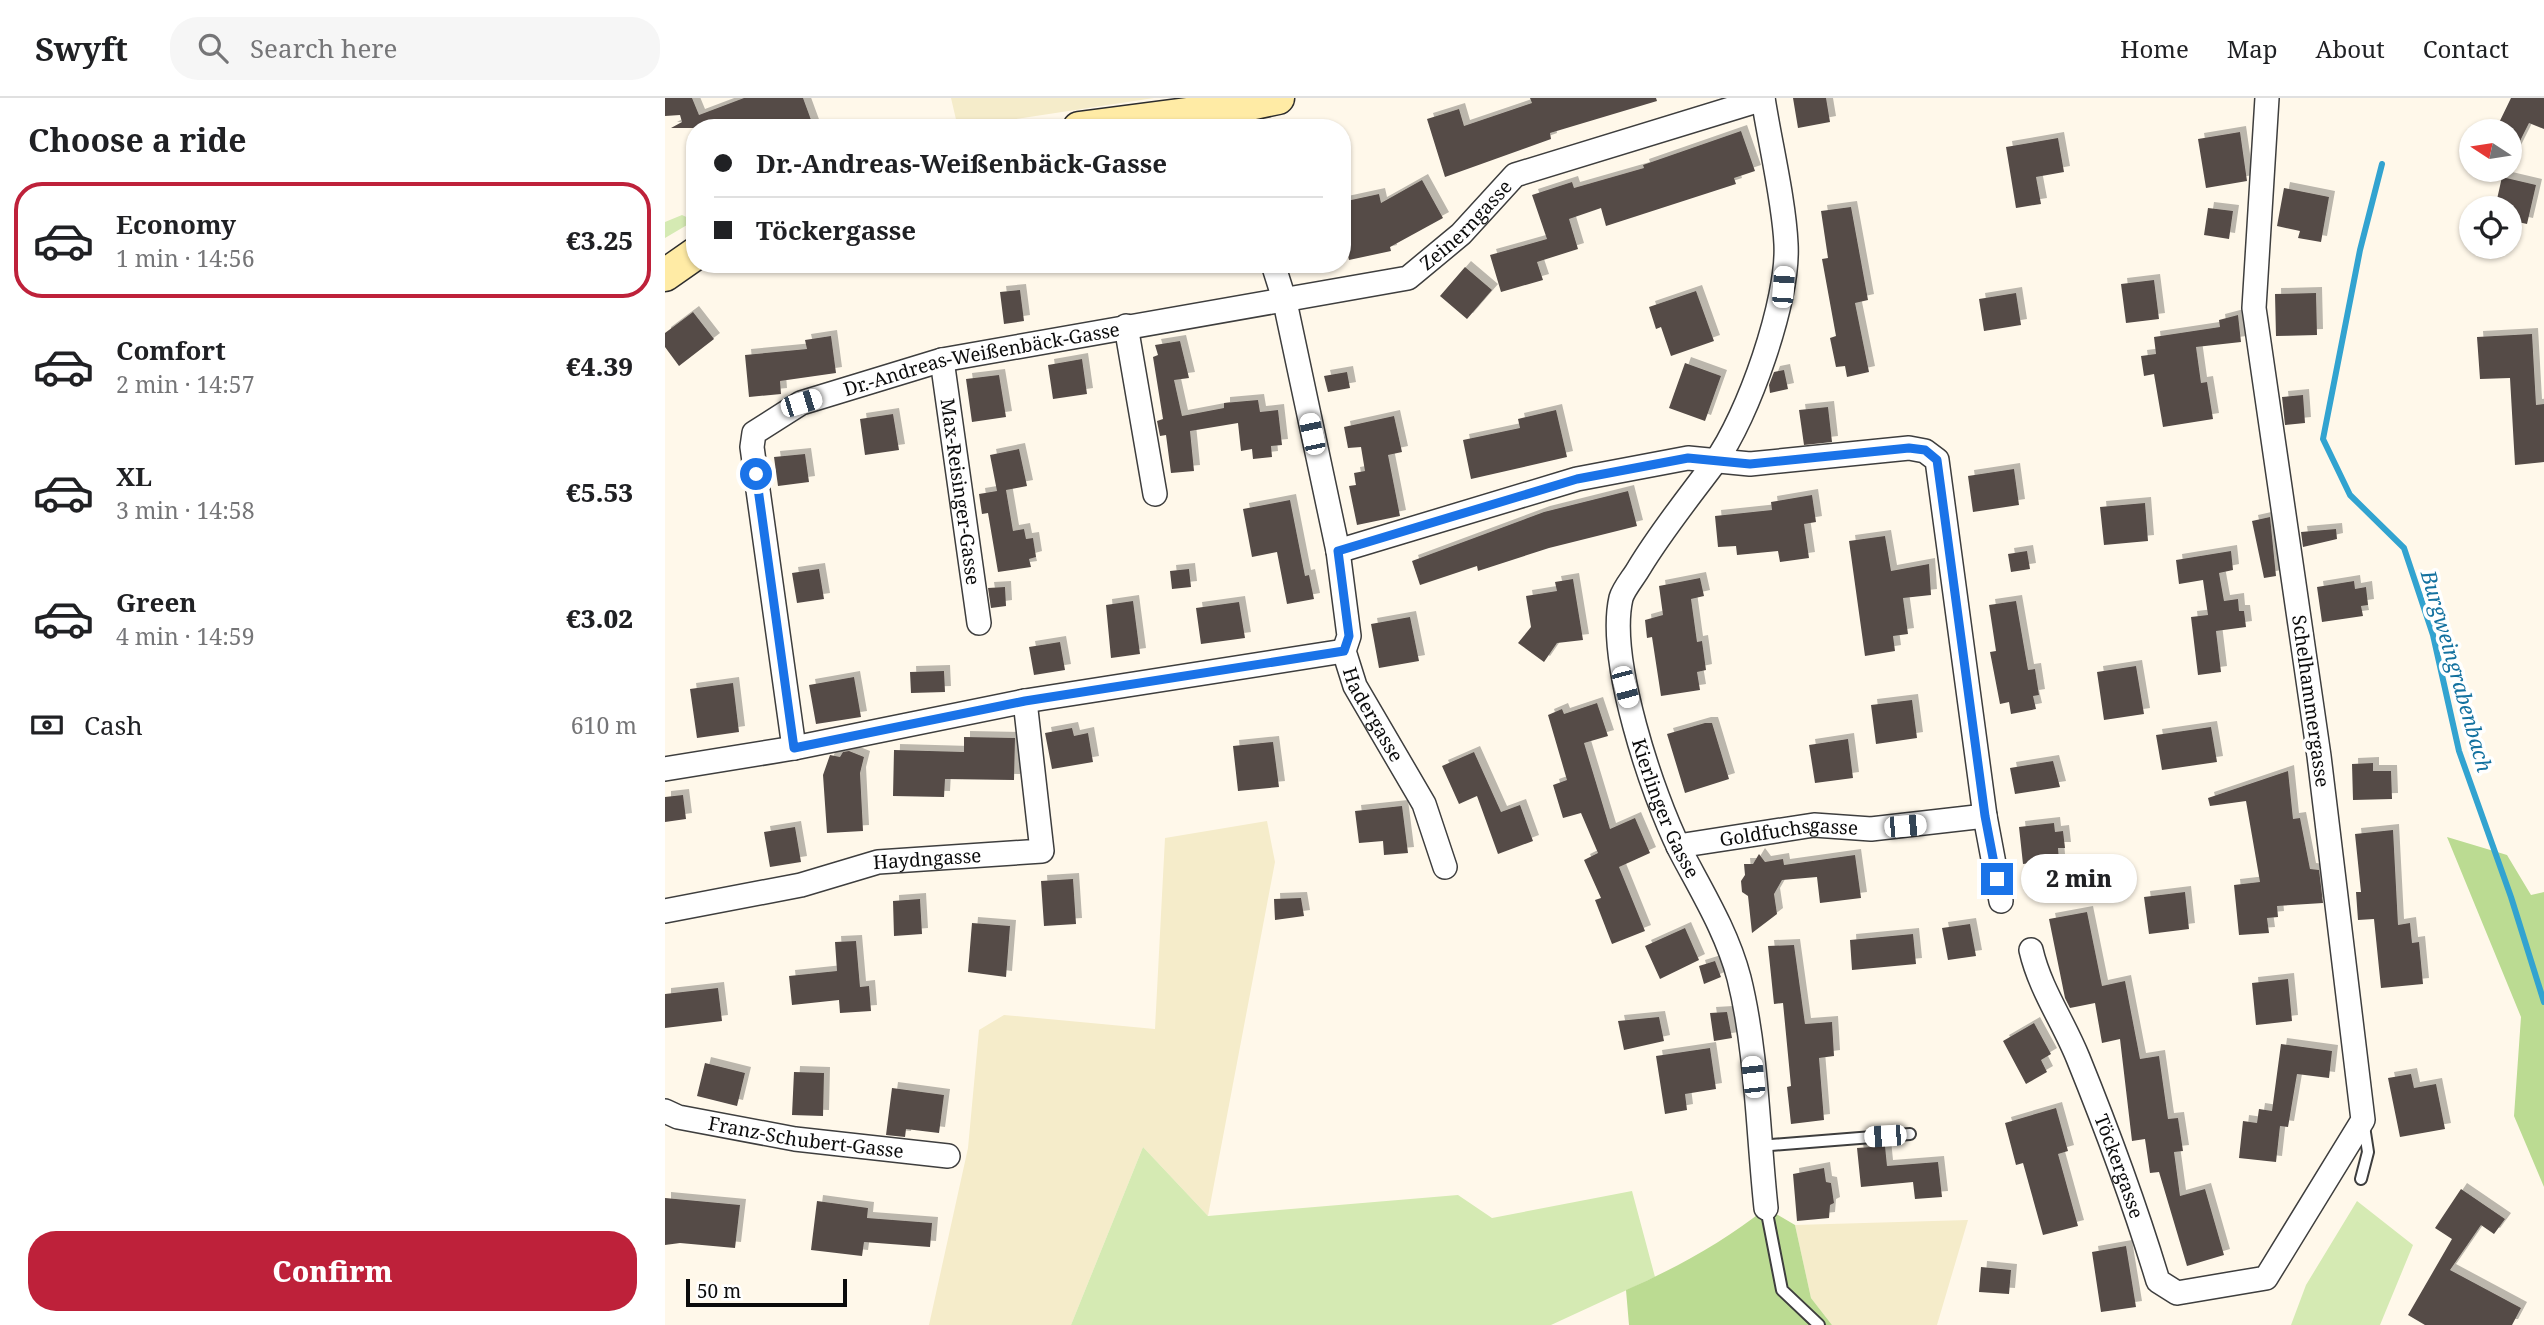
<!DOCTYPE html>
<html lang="en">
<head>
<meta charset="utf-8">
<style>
	:root { --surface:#fff; --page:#f6f6f6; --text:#202124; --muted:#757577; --line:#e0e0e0; --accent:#be213a }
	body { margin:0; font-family:"Noto Serif",serif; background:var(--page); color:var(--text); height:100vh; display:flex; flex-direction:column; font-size:26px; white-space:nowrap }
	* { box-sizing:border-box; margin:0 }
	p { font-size:23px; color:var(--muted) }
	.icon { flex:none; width:38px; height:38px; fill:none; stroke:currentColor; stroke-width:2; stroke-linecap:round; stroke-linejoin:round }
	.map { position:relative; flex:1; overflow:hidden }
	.drawer { display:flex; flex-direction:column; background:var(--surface); width:665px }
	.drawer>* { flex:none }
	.top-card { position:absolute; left:21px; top:21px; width:665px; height:154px; border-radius:28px; box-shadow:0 2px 5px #0004; display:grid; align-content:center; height:154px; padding:0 28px; background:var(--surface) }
	.needle { width:46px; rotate:282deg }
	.controls { position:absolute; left:1794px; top:21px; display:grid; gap:14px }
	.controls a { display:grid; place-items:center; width:63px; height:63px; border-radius:50%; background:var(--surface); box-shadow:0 2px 5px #0004; font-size:35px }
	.scale { position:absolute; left:21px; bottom:18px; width:161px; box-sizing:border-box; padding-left:7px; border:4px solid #0b0b0b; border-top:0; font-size:19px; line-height:24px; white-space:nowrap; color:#0b0b0b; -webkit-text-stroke:5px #fff; paint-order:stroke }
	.end { position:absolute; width:32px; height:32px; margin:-16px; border:9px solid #1a73e8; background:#fff; box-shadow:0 0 0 4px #fff }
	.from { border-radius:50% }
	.bubble { position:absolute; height:49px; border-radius:24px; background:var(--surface); box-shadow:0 2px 5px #0004; font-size:23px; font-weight:800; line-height:49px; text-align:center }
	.car { position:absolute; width:21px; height:42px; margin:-21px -10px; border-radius:9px; box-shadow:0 0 5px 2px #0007; background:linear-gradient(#fff 24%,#345 0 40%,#fff 0 76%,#345 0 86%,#fff 0) }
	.top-card b { display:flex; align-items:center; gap:24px; height:66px; font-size:26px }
	.top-card b+b { border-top:2px solid var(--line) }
	.top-card i { width:18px; height:18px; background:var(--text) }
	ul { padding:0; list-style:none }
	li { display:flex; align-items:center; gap:21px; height:116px; margin:0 14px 10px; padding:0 14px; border:4px solid transparent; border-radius:28px }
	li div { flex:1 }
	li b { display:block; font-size:26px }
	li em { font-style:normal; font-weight:800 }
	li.active { border-color:var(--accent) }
	li>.icon { width:63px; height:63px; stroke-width:1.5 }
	h2 { padding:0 28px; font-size:32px; line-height:84px }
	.pay { display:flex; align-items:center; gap:18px; height:77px; padding:0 28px; font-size:26px }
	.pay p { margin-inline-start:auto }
	.cta { display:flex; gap:14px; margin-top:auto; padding:14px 28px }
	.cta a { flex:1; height:80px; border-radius:28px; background:var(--accent); color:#fff; font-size:28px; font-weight:800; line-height:80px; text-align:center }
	header { display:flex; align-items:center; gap:42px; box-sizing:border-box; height:98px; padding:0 35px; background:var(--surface); border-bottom:2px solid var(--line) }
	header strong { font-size:33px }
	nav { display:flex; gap:38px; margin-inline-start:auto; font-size:24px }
	.search { width:490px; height:63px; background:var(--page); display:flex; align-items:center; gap:18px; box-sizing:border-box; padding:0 24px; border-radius:28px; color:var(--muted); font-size:26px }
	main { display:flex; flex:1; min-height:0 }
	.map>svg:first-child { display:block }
</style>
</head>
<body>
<header>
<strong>Swyft</strong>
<div class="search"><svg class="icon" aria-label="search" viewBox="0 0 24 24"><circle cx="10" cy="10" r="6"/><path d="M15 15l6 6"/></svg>Search here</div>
<nav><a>Home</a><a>Map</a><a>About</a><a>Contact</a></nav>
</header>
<main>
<section class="drawer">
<h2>Choose a ride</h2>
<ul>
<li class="active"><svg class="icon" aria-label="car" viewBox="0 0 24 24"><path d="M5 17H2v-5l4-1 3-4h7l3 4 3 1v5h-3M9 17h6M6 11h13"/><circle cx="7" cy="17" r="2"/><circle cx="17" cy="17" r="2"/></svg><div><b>Economy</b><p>1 min · 14:56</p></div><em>€3.25</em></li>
<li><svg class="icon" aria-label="car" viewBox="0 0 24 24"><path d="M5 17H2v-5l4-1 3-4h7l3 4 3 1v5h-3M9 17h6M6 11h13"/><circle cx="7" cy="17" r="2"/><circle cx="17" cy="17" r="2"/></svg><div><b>Comfort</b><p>2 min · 14:57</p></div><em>€4.39</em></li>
<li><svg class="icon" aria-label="car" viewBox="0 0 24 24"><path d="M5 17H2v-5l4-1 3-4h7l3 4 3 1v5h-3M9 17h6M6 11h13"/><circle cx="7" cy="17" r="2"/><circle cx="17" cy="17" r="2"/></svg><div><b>XL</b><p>3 min · 14:58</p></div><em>€5.53</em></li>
<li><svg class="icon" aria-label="car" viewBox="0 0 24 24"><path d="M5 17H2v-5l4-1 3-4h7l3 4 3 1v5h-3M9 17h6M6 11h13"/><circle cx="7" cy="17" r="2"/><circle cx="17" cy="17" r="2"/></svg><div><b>Green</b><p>4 min · 14:59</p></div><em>€3.02</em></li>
</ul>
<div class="pay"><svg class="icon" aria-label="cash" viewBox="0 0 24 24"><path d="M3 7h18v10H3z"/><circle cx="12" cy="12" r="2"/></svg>Cash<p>610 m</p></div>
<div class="cta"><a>Confirm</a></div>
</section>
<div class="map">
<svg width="1879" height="1227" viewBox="0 0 1879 1227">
	<defs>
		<filter id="shadow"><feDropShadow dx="6" dy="-6" stdDeviation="0" flood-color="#0004"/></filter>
	</defs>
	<rect width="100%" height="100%" fill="#fff8ea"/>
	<path fill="#f5ecca" d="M286,0H489L293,30Z
		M602,723L610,764L543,1118L478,1049L406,1227H264L303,1050L314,932L339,917L490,931L500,740Z
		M1303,1122L1272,1227H1167L1146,1200L1130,1127Z"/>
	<path fill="#d5eab3" d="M17,117L30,123V134L28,136L22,127L0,140V124Z
		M478,1049L543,1118L793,1097L827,1120L967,1093L990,1179L886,1227H406Z
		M1692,1103L1748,1147L1715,1227H1626L1641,1187Z"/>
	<path fill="#bbdb92" d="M1782,739L1842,757L1866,797L1879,794V1089L1849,1018L1856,919Z
		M1101,1110L1130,1127L1146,1200L1167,1227H964L961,1192C1009,1171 1059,1144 1101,1110Z"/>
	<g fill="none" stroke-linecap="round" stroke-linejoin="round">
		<path stroke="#32a3d0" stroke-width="6" d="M1717,66L1695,152L1658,341L1685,397L1739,450L1768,537L1794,653L1846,799L1879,904"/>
	</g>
	<path fill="#544b47" filter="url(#shadow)" d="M0,0H27L34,17L79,0H138L149,30H6L17,24L15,17L0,18Z
		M865,0H991L992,3L885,35L886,41L780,79L762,21L794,11L799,28L867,5Z
		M1128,0H1161L1165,24L1133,30Z
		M1846,0H1879V31L1864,25L1844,65V33H1830Z
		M1076,33L1090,73L1069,80L1071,86L941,128L936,110L904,121L913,151L872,164L878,182L836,194L825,157L882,141L867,97L907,84L909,90L979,70L978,67Z
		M1575,34L1582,83L1541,90L1533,41Z
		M1393,40L1399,74L1371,79L1376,106L1351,110L1341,49Z
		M1837,79L1871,87L1862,126L1844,122V110H1830Z
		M757,82L778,120L725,149L726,153L684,162L677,131V104L714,96L716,105Z
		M1619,90L1664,99L1656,144L1633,140L1635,133L1612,128Z
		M1186,109L1203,202L1190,205L1204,274L1182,279L1180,268L1171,269L1165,240L1171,238L1157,161L1163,160L1156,113Z
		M1543,110L1568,113L1564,141L1539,137Z
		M800,169L827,192L802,221L775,198Z
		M1489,182L1494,221L1461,225L1456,186Z
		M355,192L359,223L339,226L335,194Z
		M1031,193L1049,243L1006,258L996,229L991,231L984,209Z
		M1351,195L1356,227L1319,233L1314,201Z
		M1651,195L1652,237L1611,238L1610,196Z
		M28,214L49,241L14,268L0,249V235Z
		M1573,217L1576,244L1531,249L1536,285L1542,284L1548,321L1498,329L1489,276L1479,278L1476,258L1491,256L1489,239L1555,229L1554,222Z
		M1867,236L1871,307L1879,306V364L1850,367L1845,280L1815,281L1812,239Z
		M166,238L171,275L115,283L116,296L84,299L80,257L142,251L140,242Z
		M515,243L524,280L509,282L517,318L559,310V305L593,302L595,314L613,312L617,347L606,348L607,359L588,361L587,351L576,353L573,325L525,333L529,373L506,375L501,337L495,338L492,323L498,321L488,259L493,257L490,247Z
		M417,261L422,296L388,301L383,267Z
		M1020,265L1056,278L1040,323L1004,310Z
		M1119,272L1123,291L1105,295L1104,287L1109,274Z
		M682,274L685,290L663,294L659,278Z
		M334,277L341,319L307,324L301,281Z
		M1638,297L1640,325L1620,327L1617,299Z
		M1163,309L1167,344L1139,347L1134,312Z
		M891,312L902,359L806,381L798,342L855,330L853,321Z
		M228,316L234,352L200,357L195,321Z
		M729,318L737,354L723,357L735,418L692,427L684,388L691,387L689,375L700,373L696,349L683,350L679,329Z
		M354,351L362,388L341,392L348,433L359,431L361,441L368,440L371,459L364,461L366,469L333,474L323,415L317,416L314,396L332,393L325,357Z
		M140,356L144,384L113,388L109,359Z
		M1349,371L1354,407L1308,414L1303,378Z
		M963,393L972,428L884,450L813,473L812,468L755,487L747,463L879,414Z
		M1147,397L1151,424L1139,426L1144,460L1115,464L1113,453L1072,457L1071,448L1053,449L1050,418L1107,412L1106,404Z
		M625,402L640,478L644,477L649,501L622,506L612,454L587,459L578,411Z
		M1480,405L1483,443L1439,447L1435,409Z
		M1605,419L1611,478L1599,480L1587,423Z
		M1671,431L1672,441L1638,449L1636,434Z
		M1220,438L1226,473L1264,466L1266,497L1238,500L1243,536L1228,538L1230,553L1200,558L1184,443Z
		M1362,453L1365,471L1346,474L1343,456Z
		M1566,453L1568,472L1554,475L1559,503L1573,501L1574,513H1579L1581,529L1551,533L1556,574L1533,577L1526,519L1543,517L1538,482L1514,486L1511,462Z
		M154,471L159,501L132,505L127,475Z
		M524,471L526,489L507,491L505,473Z
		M1035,480L1039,498L1026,501L1032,544L1037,543L1041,572L1032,574L1035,592L996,598L987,539L982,540L980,522L998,517L994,488Z
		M908,481L918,542L892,545L879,564L853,545L866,529L861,498L892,493L890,484Z
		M1689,483L1690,491L1701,489L1703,507L1696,508L1698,518L1657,524L1652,489Z
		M340,489L341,508L326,510L323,490Z
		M468,503L475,556L446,560L441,507Z
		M1351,503L1363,572L1370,571L1374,597L1368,598L1371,611L1346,616L1344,604L1335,606L1325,554L1331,553L1324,507Z
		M574,504L580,540L536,546L531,510Z
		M745,519L754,563L714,570L706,526Z
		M395,544L400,572L369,577L364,549Z
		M1471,568L1479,616L1439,622L1432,574Z
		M279,573L280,594L246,595L245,574Z
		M189,579L196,619L151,626L144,587Z
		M68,585L74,634L32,640L25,591Z
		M1247,602L1252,640L1211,646L1206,607Z
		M932,605L943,638L919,645L945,731L970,720L985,755L954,769L980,833L947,846L930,802L936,800L919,762L933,755L916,715L898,720L888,687L902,682L883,617L897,611L899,616Z
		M1040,625H1047L1064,681L1020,695L1002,636Z
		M1546,629L1552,664L1497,672L1491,637Z
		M407,630L409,638L423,635L428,664L387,671L380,635Z
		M299,639L350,640L349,682L280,681L279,699L228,698L229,652L299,654Z
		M1183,641L1188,680L1150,685L1144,647Z
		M608,644L614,689L573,693L568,648Z
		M184,653L199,659L195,675L198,733L162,735L158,677L165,657L175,659L178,654Z
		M809,654L836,714L855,707L868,743L833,756L812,698L794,706L777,668Z
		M1388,663L1395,689L1350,696L1345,670Z
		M1708,665V673H1726L1727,701L1688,702L1687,666Z
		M1623,673L1628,721L1635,720L1645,771L1654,772L1658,805L1612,808L1613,819L1602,820L1604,835L1574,837L1569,787L1595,784L1581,703L1545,708L1543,700Z
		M18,697L21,721L0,724V699Z
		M737,708L743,755L719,757L718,743L694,745L690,713Z
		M1389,725L1390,734L1398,733L1400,750H1393L1394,762L1358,766L1354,729Z
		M130,729L136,764L105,769L99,734Z
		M1728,732L1733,827L1745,825L1747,845L1754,844L1758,886L1716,890L1709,821L1693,822L1691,794H1696L1690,736Z
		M1094,756L1100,764L1118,761L1119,767L1190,757L1196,800L1155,805L1152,779L1117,782L1109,796L1112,816L1087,835L1083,798L1077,794L1076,783L1080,777L1079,766H1088Z
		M408,781L411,826L379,828L376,783Z
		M1520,794L1524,831L1484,836L1479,799Z
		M636,800L639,818L610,822L609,801Z
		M255,801L257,836L229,838L228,803Z
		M1422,814L1437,888L1460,883L1475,961L1494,958L1503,1021L1513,1020L1518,1053L1509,1054L1515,1098L1540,1091L1559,1157L1522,1168L1494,1074L1485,1075L1480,1041L1467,1043L1455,941L1437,945L1430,905L1405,910L1400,900L1384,821Z
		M307,825L345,828L341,879L303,874Z
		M1305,826L1311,858L1283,862L1277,830Z
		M1020,830L1034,862L995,881L980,848Z
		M1248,836L1251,866L1187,872L1185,842Z
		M191,843L195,889L204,888L206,913L175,915L174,902L127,907L124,878L172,873L170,844Z
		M1129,847L1140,926L1167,924L1169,958L1154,960L1159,1022L1126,1026L1122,989L1126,988L1118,905L1109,906L1103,848Z
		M1050,863L1056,879L1039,886L1034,868Z
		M1623,881L1627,923L1591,927L1587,885Z
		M53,890L57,923L0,930V896Z
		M1062,914L1067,940L1049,943L1045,915Z
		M994,919L999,943L959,952L953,923Z
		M1369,925L1386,956L1376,962L1382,974L1361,986L1338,943Z
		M1616,946L1667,953L1664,980L1632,976L1623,1029L1615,1028L1611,1064L1574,1060L1578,1023L1592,1025L1594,1011L1607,1013Z
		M1045,950L1051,991L1020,996L1022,1012L1000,1016L991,958Z
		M40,965L80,975L72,1008L32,998Z
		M129,974L159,975L158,1018L127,1017Z
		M1746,976L1749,990L1771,986L1780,1031L1735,1039L1723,980Z
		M227,990L279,997L274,1035L241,1031L240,1039L221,1037Z
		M1391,1010L1403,1053L1393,1056L1413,1128L1378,1137L1358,1065L1351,1067L1340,1025Z
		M1220,1048L1222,1068L1273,1064L1277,1099L1250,1101L1248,1084L1196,1089L1192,1050Z
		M1159,1070L1161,1084L1166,1085L1169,1105L1165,1107L1164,1120L1132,1123L1128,1076Z
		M1796,1091L1840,1121L1829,1136L1816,1127L1785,1172L1856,1210L1847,1227H1760L1743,1217L1787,1141L1770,1130Z
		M0,1100L75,1107L70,1150L15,1145L0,1147Z
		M152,1103L203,1110L202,1120L267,1125L265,1149L199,1144L197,1158L146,1152Z
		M1461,1148L1471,1209L1436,1214L1427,1154Z
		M1316,1169L1346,1172L1344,1196L1314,1194Z"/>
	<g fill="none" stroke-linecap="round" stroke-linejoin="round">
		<g stroke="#3e3e3e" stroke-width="14">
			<path id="lane" d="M1094,1048L1245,1036
				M1696,1081L1703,1054L1699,1028
				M1101,1110L1117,1192L1154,1227"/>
		</g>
		<g stroke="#3e3e3e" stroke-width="26">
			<g id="street">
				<path id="s1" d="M1098,0C1105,45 1119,102 1121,146C1124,202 1083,319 1050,364C1024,399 997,432 974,470C969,479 959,490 956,500C942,561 987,696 1015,752C1037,794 1062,834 1074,880C1092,952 1093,1036 1101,1110"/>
				<path id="s2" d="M608,166L620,204L673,453L684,538L679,553L690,588L759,706L780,769"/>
				<path d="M461,228L490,396"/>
				<path id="s3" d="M277,262L314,525"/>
				<path d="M673,453L912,381L1023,360L1085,366L1244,350L1260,353L1272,362L1320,718L1336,803"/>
				<path id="s4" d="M129,650L87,349L89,335L136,305L277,262L743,180L796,136L850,77L1098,1"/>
				<path d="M0,671L129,650L360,603L679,553"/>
				<path id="s5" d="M1013,748L1149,727L1206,731L1320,718"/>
				<path id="s6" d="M0,813L136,787L213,764L377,753L360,603"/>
				<path id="s7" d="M1366,852C1375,891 1398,923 1413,960C1443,1034 1470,1107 1493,1183L1512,1195L1601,1180L1698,1022L1654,658L1589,210L1602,0"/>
				<path id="s8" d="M0,1013L13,1019L130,1041L283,1058"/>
			</g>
		</g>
		<g stroke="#2d2d2d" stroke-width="35">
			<path id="secondary" d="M414,30L561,11L613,0
				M0,177L30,156"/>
		</g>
		<use href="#lane" stroke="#fff" stroke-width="10"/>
		<use href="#street" stroke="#fff" stroke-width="23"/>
		<use href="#secondary" stroke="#ffeba5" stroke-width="32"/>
	</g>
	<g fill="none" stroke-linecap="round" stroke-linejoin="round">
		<path stroke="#1a73e8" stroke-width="9" d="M91,376L129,650L360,603L679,553L684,538L673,453L912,381L1023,360L1085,366L1244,350L1260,352L1272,362L1320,718L1332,781"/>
	</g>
	<g text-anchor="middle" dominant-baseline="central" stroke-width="7" stroke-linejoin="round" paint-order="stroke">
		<g font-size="19" fill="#0b0b0b" stroke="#fff">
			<text stroke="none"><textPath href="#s4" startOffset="1073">Zeinerngasse</textPath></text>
			<text stroke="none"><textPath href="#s4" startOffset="560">Dr.-Andreas-Weißenbäck-Gasse</textPath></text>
			<text stroke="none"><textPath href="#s3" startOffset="133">Max-Reisinger-Gasse</textPath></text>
			<text transform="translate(1646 603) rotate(82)">Schelhammergasse</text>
			<text stroke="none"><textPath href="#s2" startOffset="466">Hadergasse</textPath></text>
			<text stroke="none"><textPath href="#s1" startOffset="763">Kierlinger Gasse</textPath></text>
			<text stroke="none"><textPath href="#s5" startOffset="112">Goldfuchsgasse</textPath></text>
			<text stroke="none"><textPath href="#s6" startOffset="268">Haydngasse</textPath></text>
			<text stroke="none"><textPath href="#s8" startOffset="144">Franz-Schubert-Gasse</textPath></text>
			<text stroke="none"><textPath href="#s7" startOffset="234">Töckergasse</textPath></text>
		</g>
		<g font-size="21" font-style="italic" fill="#13719f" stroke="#fff">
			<text transform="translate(1792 573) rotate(74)">Burgweingrabenbach</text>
		</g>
	</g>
</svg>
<div class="controls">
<a><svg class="needle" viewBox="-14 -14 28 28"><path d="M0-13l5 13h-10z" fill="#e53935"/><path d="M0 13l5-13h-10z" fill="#757577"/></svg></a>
<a><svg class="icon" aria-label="locate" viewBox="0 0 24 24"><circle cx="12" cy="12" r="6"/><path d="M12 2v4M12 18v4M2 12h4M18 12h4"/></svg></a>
</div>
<div class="scale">50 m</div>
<i class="end from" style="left:91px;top:376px"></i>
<i class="end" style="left:1332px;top:781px"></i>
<div class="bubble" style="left:1356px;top:756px;width:116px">2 min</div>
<i class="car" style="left:1118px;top:189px;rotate:4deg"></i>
<i class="car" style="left:136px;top:305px;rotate:73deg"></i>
<i class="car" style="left:647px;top:336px;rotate:348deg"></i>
<i class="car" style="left:960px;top:589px;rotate:165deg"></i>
<i class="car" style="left:1240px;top:728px;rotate:85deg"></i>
<i class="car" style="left:1088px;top:979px;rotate:354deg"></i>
<i class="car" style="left:1220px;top:1038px;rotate:266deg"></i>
<div class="top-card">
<b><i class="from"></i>Dr.-Andreas-Weißenbäck-Gasse</b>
<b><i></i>Töckergasse</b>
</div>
</div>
</main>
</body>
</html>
